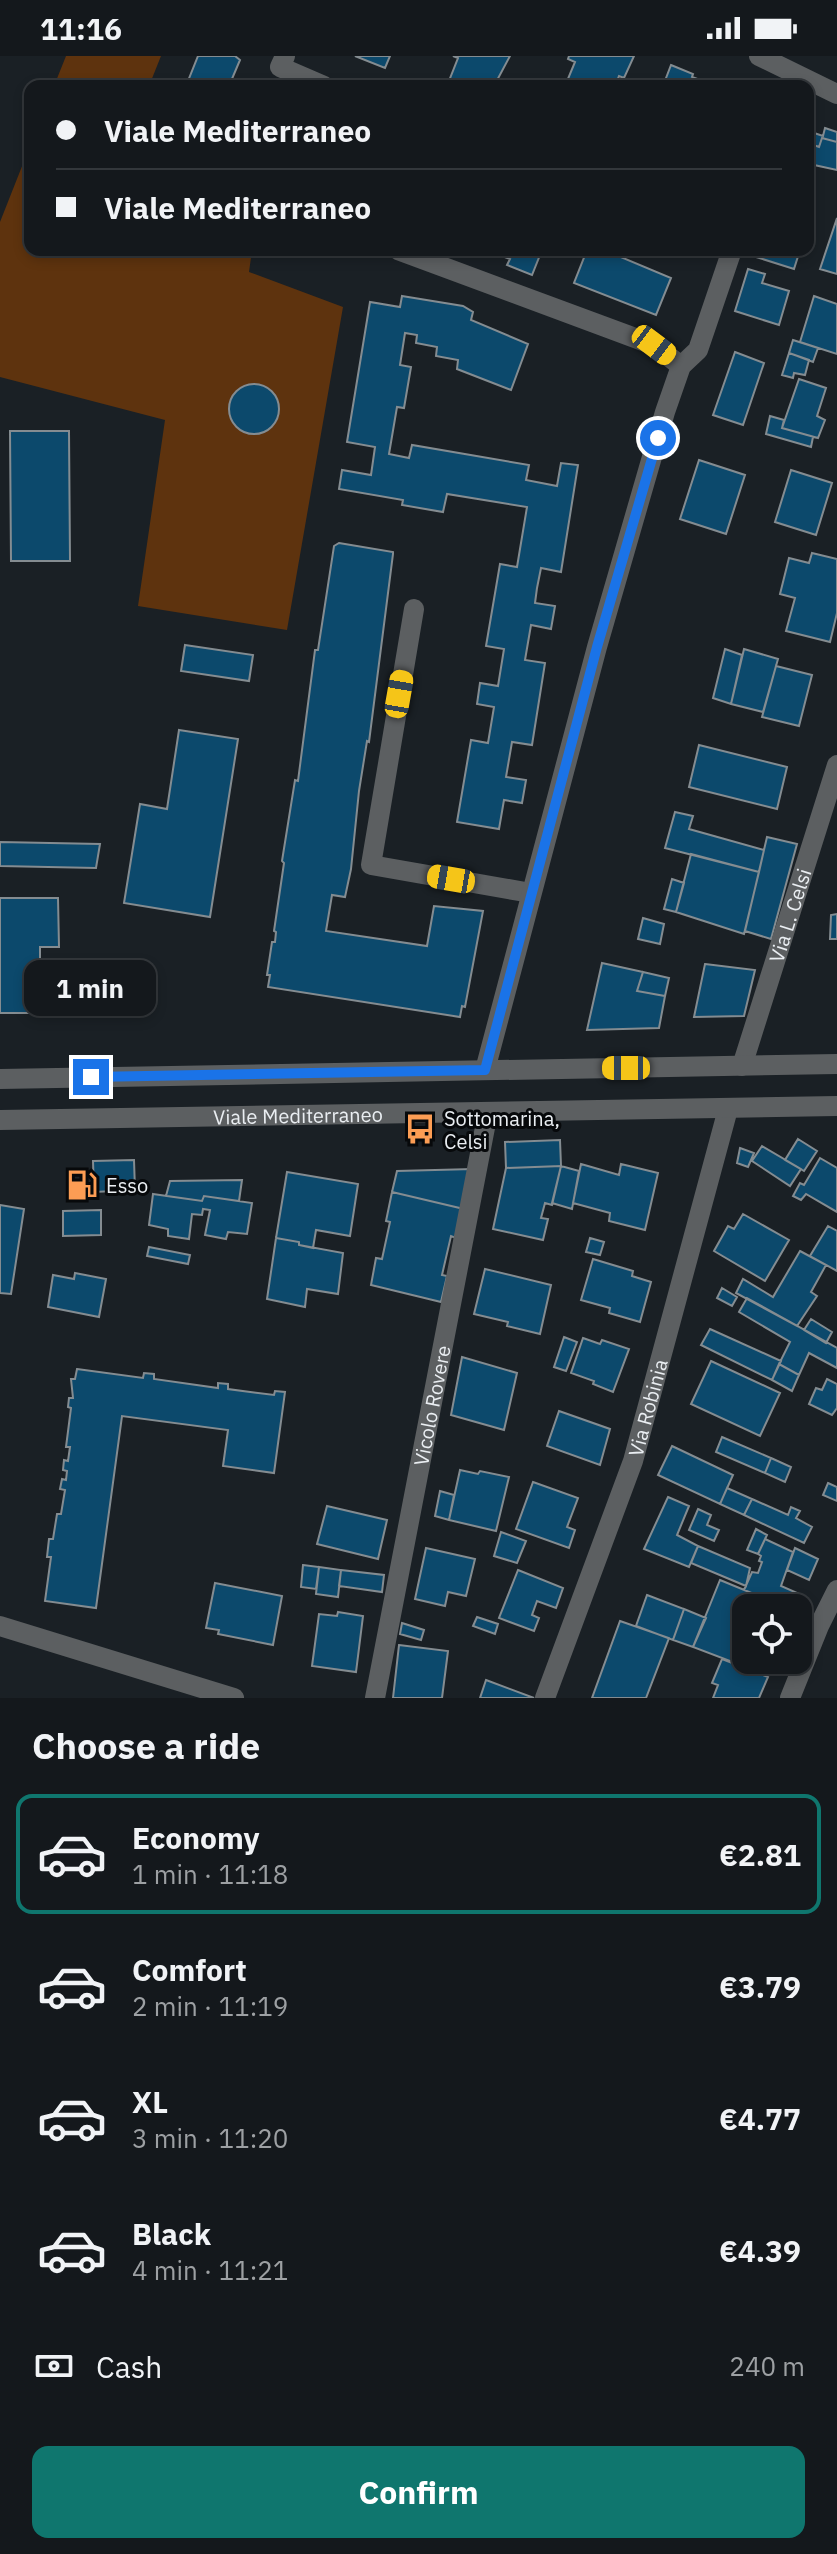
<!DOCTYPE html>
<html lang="en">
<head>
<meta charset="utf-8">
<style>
	:root { --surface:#14181c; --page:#1d2125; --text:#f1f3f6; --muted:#9da0a3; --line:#33373b; --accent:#0f766e }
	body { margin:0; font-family:"IBM Plex Sans",sans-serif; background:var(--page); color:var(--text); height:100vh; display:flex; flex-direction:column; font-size:30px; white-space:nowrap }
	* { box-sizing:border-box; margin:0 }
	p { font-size:26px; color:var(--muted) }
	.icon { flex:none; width:44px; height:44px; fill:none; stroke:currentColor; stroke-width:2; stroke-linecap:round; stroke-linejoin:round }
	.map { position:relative; height:1642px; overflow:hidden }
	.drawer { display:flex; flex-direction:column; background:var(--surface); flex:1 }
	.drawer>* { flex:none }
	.top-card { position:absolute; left:24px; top:24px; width:790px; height:176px; border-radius:16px; box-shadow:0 4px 12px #0003,0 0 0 2px var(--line); display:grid; align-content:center; height:176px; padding:0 32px; background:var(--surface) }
	.buttons { position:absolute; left:732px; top:1538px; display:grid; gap:16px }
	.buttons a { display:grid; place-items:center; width:80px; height:80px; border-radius:16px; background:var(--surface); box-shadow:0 4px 12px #0003,0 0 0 2px var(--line); font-size:40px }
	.end { position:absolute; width:36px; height:36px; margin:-18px; border:10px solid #1a73e8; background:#fff; box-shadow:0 0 0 4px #fff }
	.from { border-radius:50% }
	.bubble { position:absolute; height:56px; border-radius:16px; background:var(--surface); box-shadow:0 4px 12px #0003,0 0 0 2px var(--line); font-size:26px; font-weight:700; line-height:56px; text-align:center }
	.car { position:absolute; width:24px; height:48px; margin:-24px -12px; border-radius:10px; box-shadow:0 0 6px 2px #0007; background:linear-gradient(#f5c518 24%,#345 0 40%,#f5c518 0 76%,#345 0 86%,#f5c518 0) }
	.top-card b { display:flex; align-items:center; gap:28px; height:76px; font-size:30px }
	.top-card b+b { border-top:2px solid var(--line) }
	.top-card i { width:20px; height:20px; background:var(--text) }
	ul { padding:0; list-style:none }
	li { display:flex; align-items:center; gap:24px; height:120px; margin:0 16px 12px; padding:0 16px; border:4px solid transparent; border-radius:16px }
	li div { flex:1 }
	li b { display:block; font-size:30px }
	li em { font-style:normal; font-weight:700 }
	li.selected { border-color:var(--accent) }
	li>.icon { width:72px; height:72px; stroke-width:1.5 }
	h2 { padding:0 32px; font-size:36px; line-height:96px }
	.pay { display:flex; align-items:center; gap:20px; height:88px; padding:0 32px; font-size:30px }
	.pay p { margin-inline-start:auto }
	.primary-button { display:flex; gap:16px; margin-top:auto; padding:16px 32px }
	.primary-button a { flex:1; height:92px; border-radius:16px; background:var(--accent); color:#fff; font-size:32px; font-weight:700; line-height:92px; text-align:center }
	.status { display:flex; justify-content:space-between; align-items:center; height:56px; padding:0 40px; background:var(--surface); direction:ltr }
	.status svg { height:22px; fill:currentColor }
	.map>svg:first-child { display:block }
</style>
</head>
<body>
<div class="status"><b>11:16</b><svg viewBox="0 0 49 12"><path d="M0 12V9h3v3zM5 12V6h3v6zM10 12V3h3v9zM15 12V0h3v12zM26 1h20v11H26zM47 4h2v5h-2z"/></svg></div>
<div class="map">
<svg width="837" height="1642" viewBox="0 0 837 1642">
	<rect width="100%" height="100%" fill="#1a2025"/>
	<path fill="#5e330e" d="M66,0H161L149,30H54Z
		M30,90V194H252L249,216L343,251L287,574L138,550L165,364L0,321V166Z"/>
	<path fill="#0c496c" stroke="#848c91" stroke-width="2" d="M198,0H235L240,4L229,30H186Z
		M355,0H390L385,12Z
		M453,0H510L494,30H447L458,2Z
		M569,0H634L624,22L619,20L615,30H565L575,6L568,3Z
		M671,9L693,18L692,21L716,30H663Z
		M825,72L837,76V86L822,82L819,91L808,87V75L823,80Z
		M822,82L837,86V114L814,109L810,124L808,87L819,91Z
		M837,162V218L820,213Z
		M486,194H542L532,219L507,209L510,203Z
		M587,194H604L671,222L656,259L574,227Z
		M755,194H800L794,213L753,200Z
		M748,213L765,218L762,227L789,235L779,269L735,255Z
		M402,240L463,250L473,256L471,264L528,288L511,334L457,313L458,304L436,300L437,291L416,287L417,279L405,277L400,309L411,311L404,352L397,351L389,398L409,402L412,389L529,409L526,424L557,430L561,407L578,409L561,516L541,512L537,532L535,547L555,550L551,573L531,569L525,604L545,607L532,689L512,686L506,721L526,724L522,747L504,744L499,773L457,766L471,684L488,687L494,651L477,648L480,627L498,630L504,593L486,590L500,508L517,511L527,451L447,438L443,456L402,449L403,444L339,433L342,414L371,419L375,391L347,386L370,246L400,251Z
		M814,240L837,248V298L800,286Z
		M793,284L818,292L813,306L789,297Z
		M735,296L764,307L743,369L713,359Z
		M789,297L809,304L805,319L794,317L793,322L782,319Z
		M799,323L826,332L817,360L825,364L818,382L782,372Z
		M229 353a25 25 0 1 1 50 0a25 25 0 1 1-50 0Z
		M770,360L784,364L782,372L818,382L813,381L811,391L766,378Z
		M10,375H69L70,505H11Z
		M699,404L745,419L726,478L680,463Z
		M791,414L832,427L816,479L775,466Z
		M339,487L393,496V498L369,686L367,685L359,735L351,813L345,841L332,839L326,875L427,890L434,850L483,855L465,951L462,950L460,961L268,931L270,919H267L272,886H275L276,876L274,875L284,807L282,805L295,724L298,725L315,594H318L334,490Z
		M812,497L837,503V557L830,586L786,575L795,542L780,538L789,502L809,507Z
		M185,589L253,599L249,625L181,615Z
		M725,593L742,599L731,648L713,642Z
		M744,593L778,603L763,656L731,648Z
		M776,610L812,619L799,670L762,661Z
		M179,674L238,683L210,861L124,847L140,748L167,753Z
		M699,689L787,711L777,753L689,731Z
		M675,756L693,760L689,773L764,794L759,816L665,792Z
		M767,781L797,788L771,883L745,875Z
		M0,786L100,788L96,812L0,810Z
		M691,798L759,816L744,878L676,856Z
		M672,823L684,827L676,856L664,853Z
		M0,842H58L59,891H40V957H0Z
		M837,858V883H830L831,859Z
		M643,862L664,868L660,888L638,883Z
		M602,907L643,916L637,935L665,940L659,972L587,974Z
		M705,908L755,914L744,960L694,961Z
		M643,916L669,922L665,940L637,935Z
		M798,1083L817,1095L804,1115L785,1104Z
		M560,1084L561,1110L506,1112L505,1086Z
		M762,1090L801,1113L790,1130L752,1105Z
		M740,1092L754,1097L748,1111L737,1107Z
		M820,1102L837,1112V1156L806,1138L801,1144L793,1140L800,1127L804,1129Z
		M134,1104L135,1134L94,1136L93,1105Z
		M581,1108L619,1119L621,1108L658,1117L645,1174L609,1165L610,1157L573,1147Z
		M561,1110L552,1149L545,1147L541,1162L548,1163L543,1184L493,1173L506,1112Z
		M561,1110L579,1115L572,1153L552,1147Z
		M473,1113L464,1153L392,1136L397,1115Z
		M287,1116L358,1128L350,1180L316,1174L313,1192L299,1189V1186L276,1182Z
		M242,1124L239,1145L204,1140L202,1145L166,1140L170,1125Z
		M392,1136L464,1153L456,1182L451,1180L442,1219L447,1220L441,1246L371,1229L376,1202L382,1203L390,1166L386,1165Z
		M153,1138L202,1145L204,1140L252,1147L247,1178L228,1176L226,1183L205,1179L210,1154L203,1153L202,1159L192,1158L189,1183L168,1180V1173L149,1169Z
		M0,1149L24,1153L11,1238L0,1237Z
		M101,1154V1179L63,1180V1155Z
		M743,1158L789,1184L765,1225L714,1195L728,1170L734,1173Z
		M828,1170L837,1175V1215L810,1200Z
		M276,1182L299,1186V1189L343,1197L338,1238L307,1233L305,1251L267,1243Z
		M590,1182L604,1186L600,1199L586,1196Z
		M149,1191L190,1199L188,1208L147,1200Z
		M800,1195L826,1209L811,1236L817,1240L797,1270L736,1237L743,1223L773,1241Z
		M593,1203L633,1215L632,1220L651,1226L640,1266L609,1257L610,1252L581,1244Z
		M485,1213L551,1229L540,1278L507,1270L508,1266L474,1258Z
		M75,1217L106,1223L99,1261L48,1251L53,1219L74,1223Z
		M722,1232L737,1241L732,1250L717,1242Z
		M747,1242L837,1292V1312L809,1297L799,1319L779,1308L790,1286L739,1256Z
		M811,1263L832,1276L826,1287L804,1274Z
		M710,1273L781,1305L772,1324L701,1289Z
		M564,1281L577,1286L566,1315L554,1311Z
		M583,1282L600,1288L602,1284L629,1293L613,1336L593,1328L594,1325L571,1317Z
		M462,1301L517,1317L504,1374L451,1359Z
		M711,1305L780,1337L760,1380L691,1348Z
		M779,1308L799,1319L792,1335L772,1324Z
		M77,1313L143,1322L144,1317L154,1318V1323L218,1332V1327L228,1328V1333L274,1339L275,1335L285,1336L274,1417L223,1410L228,1374L122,1360L96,1552L45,1545L51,1501H47L49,1483H53L57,1458H61L65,1434L60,1433L62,1423L66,1424L67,1415L63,1414L64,1404L68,1405L70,1391H66L71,1352L68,1351L69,1342H73L71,1323H75Z
		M827,1323L837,1328V1352L832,1359L809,1348L816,1332L822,1334Z
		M559,1355L610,1373L600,1409L547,1390Z
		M722,1381L771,1402L765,1417L716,1396Z
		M672,1390L733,1419L720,1448L658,1419Z
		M771,1402L791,1411L785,1426L765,1417Z
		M460,1414L478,1418L480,1415L509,1421L496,1475L449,1464Z
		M533,1426L578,1442L567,1471L575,1474L569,1492L516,1473Z
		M828,1427L837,1431V1445L823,1439Z
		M727,1432L752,1443L744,1459L720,1448Z
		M440,1435L454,1439L449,1464L435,1460Z
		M668,1441L689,1450L677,1479L698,1490L689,1511L644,1493Z
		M752,1443L788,1459L791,1451L800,1455L796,1462L812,1471L804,1487L744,1459Z
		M327,1450L387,1464L378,1503L317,1488Z
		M698,1453L711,1459L707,1469L719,1474L714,1485L689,1474Z
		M756,1473L767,1479L758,1498L747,1494Z
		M501,1476L526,1485L517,1507L494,1500Z
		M765,1483L793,1496L781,1530L804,1540L798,1554V1552H789L744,1534L752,1516L758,1517L762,1506L759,1505L761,1500L758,1498Z
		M698,1490L750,1512L746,1530L691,1507Z
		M426,1492L475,1503L466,1540L448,1536L445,1550L415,1543Z
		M795,1492L818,1503L809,1524L787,1514Z
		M303,1509L319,1511L316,1533L301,1531Z
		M319,1511L341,1514L338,1541L316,1538Z
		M341,1514L384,1519L382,1536L339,1530Z
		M518,1514L563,1532L556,1552L537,1545L532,1559L539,1562L534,1575L499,1562Z
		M720,1524L771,1545L768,1552H746V1602L743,1610L693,1591Z
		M215,1527L282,1540L273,1589L218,1578L219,1574L206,1572Z
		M647,1539L684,1553L673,1584L636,1570Z
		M684,1553L706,1562L693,1591L673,1584Z
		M338,1556L363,1560L356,1616L312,1610L319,1558L337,1560Z
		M477,1561L498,1568L495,1578L473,1570Z
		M620,1565L669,1582L646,1642H592Z
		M402,1567L424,1574L421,1584L400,1578Z
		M399,1589L448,1595L442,1642H393Z
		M722,1603L768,1621L759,1642H713L718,1629L712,1627Z
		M486,1624L534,1642H480Z"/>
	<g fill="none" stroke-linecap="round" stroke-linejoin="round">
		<g stroke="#5c5f61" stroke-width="20">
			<path d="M285,0L280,11L324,30"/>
			<path d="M759,0L837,38"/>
			<path d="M398,194L654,289L681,310"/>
			<path d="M414,553L371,809L531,837"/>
			<path id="s1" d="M742,1010L837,709"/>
			<path d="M485,1014L597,591L665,356L681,310L698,294L732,194"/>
			<path d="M0,1570L234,1642"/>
			<path id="s2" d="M375,1642L488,1056"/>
			<path id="s3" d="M545,1642L633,1405L728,1053"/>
		</g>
		<g stroke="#5c5f61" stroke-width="20">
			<path d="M0,1023L837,1008"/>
			<path id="s4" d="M0,1064L837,1050"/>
			<path d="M790,1642L819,1570L837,1534"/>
		</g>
	</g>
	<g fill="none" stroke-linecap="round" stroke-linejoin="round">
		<path stroke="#1a73e8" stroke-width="10" d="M91,1021L485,1014L597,591L658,382"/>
	</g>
	<defs>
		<g id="bus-bare" transform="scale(2.4)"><path d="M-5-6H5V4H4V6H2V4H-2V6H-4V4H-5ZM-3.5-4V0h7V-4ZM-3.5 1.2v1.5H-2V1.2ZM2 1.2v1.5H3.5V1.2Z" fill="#fc9d54" stroke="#07090b" stroke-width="2.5" paint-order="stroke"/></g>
		<g id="fuel-bare" transform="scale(2.4)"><path d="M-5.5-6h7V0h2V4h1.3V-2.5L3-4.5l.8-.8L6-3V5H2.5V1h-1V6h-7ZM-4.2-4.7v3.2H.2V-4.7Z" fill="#fc9d54" stroke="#07090b" stroke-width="2.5" paint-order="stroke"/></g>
	</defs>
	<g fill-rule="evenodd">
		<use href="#bus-bare" x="420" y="1073"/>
		<use href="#fuel-bare" x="82" y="1129"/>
	</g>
	<g text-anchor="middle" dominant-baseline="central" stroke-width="6" stroke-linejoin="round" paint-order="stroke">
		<g font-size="20" fill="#eaeef2" stroke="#07090b">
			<text stroke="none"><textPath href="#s1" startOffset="158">Via L. Celsi</textPath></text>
			<text stroke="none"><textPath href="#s4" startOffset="298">Viale Mediterraneo</textPath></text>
			<text stroke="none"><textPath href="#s2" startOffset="298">Vicolo Rovere</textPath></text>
			<text stroke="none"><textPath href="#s3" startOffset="308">Via Robinia</textPath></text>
		</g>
		<g font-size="20" fill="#eaeef2" stroke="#07090b" text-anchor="start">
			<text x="444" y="1062">Sottomarina,<tspan x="444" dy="23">Celsi</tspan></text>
			<text x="106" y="1129">Esso</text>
		</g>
	</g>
</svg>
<div class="buttons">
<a><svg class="icon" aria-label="locate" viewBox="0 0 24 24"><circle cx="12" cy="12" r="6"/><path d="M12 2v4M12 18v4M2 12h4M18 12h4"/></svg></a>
</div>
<i class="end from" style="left:658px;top:382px"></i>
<i class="end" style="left:91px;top:1021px"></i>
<div class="bubble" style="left:24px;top:904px;width:132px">1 min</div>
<i class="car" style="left:654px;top:289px;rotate:127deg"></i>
<i class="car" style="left:399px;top:638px;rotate:10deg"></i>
<i class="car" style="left:451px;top:823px;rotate:280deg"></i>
<i class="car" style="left:626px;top:1012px;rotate:270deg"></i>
<div class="top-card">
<b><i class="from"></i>Viale Mediterraneo</b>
<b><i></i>Viale Mediterraneo</b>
</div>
</div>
<section class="drawer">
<h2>Choose a ride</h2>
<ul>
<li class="selected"><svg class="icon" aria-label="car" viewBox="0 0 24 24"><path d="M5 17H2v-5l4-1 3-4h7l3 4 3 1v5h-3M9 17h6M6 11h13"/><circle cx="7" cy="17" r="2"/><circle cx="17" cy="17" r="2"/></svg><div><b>Economy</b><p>1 min · 11:18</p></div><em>€2.81</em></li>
<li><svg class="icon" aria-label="car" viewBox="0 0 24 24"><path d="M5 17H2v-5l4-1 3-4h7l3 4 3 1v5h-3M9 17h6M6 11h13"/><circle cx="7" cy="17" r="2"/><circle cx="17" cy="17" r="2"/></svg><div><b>Comfort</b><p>2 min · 11:19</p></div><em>€3.79</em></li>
<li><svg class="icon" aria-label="car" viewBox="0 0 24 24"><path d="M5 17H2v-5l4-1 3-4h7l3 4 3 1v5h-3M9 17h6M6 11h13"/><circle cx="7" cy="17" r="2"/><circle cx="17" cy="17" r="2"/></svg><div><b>XL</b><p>3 min · 11:20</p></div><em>€4.77</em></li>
<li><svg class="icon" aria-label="car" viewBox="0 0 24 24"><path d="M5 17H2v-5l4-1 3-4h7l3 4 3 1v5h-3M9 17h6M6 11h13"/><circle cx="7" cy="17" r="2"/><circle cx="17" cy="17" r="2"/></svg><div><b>Black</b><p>4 min · 11:21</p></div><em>€4.39</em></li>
</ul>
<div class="pay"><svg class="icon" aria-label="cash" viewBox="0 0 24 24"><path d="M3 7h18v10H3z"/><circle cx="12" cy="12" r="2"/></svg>Cash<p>240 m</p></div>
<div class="primary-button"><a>Confirm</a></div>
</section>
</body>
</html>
